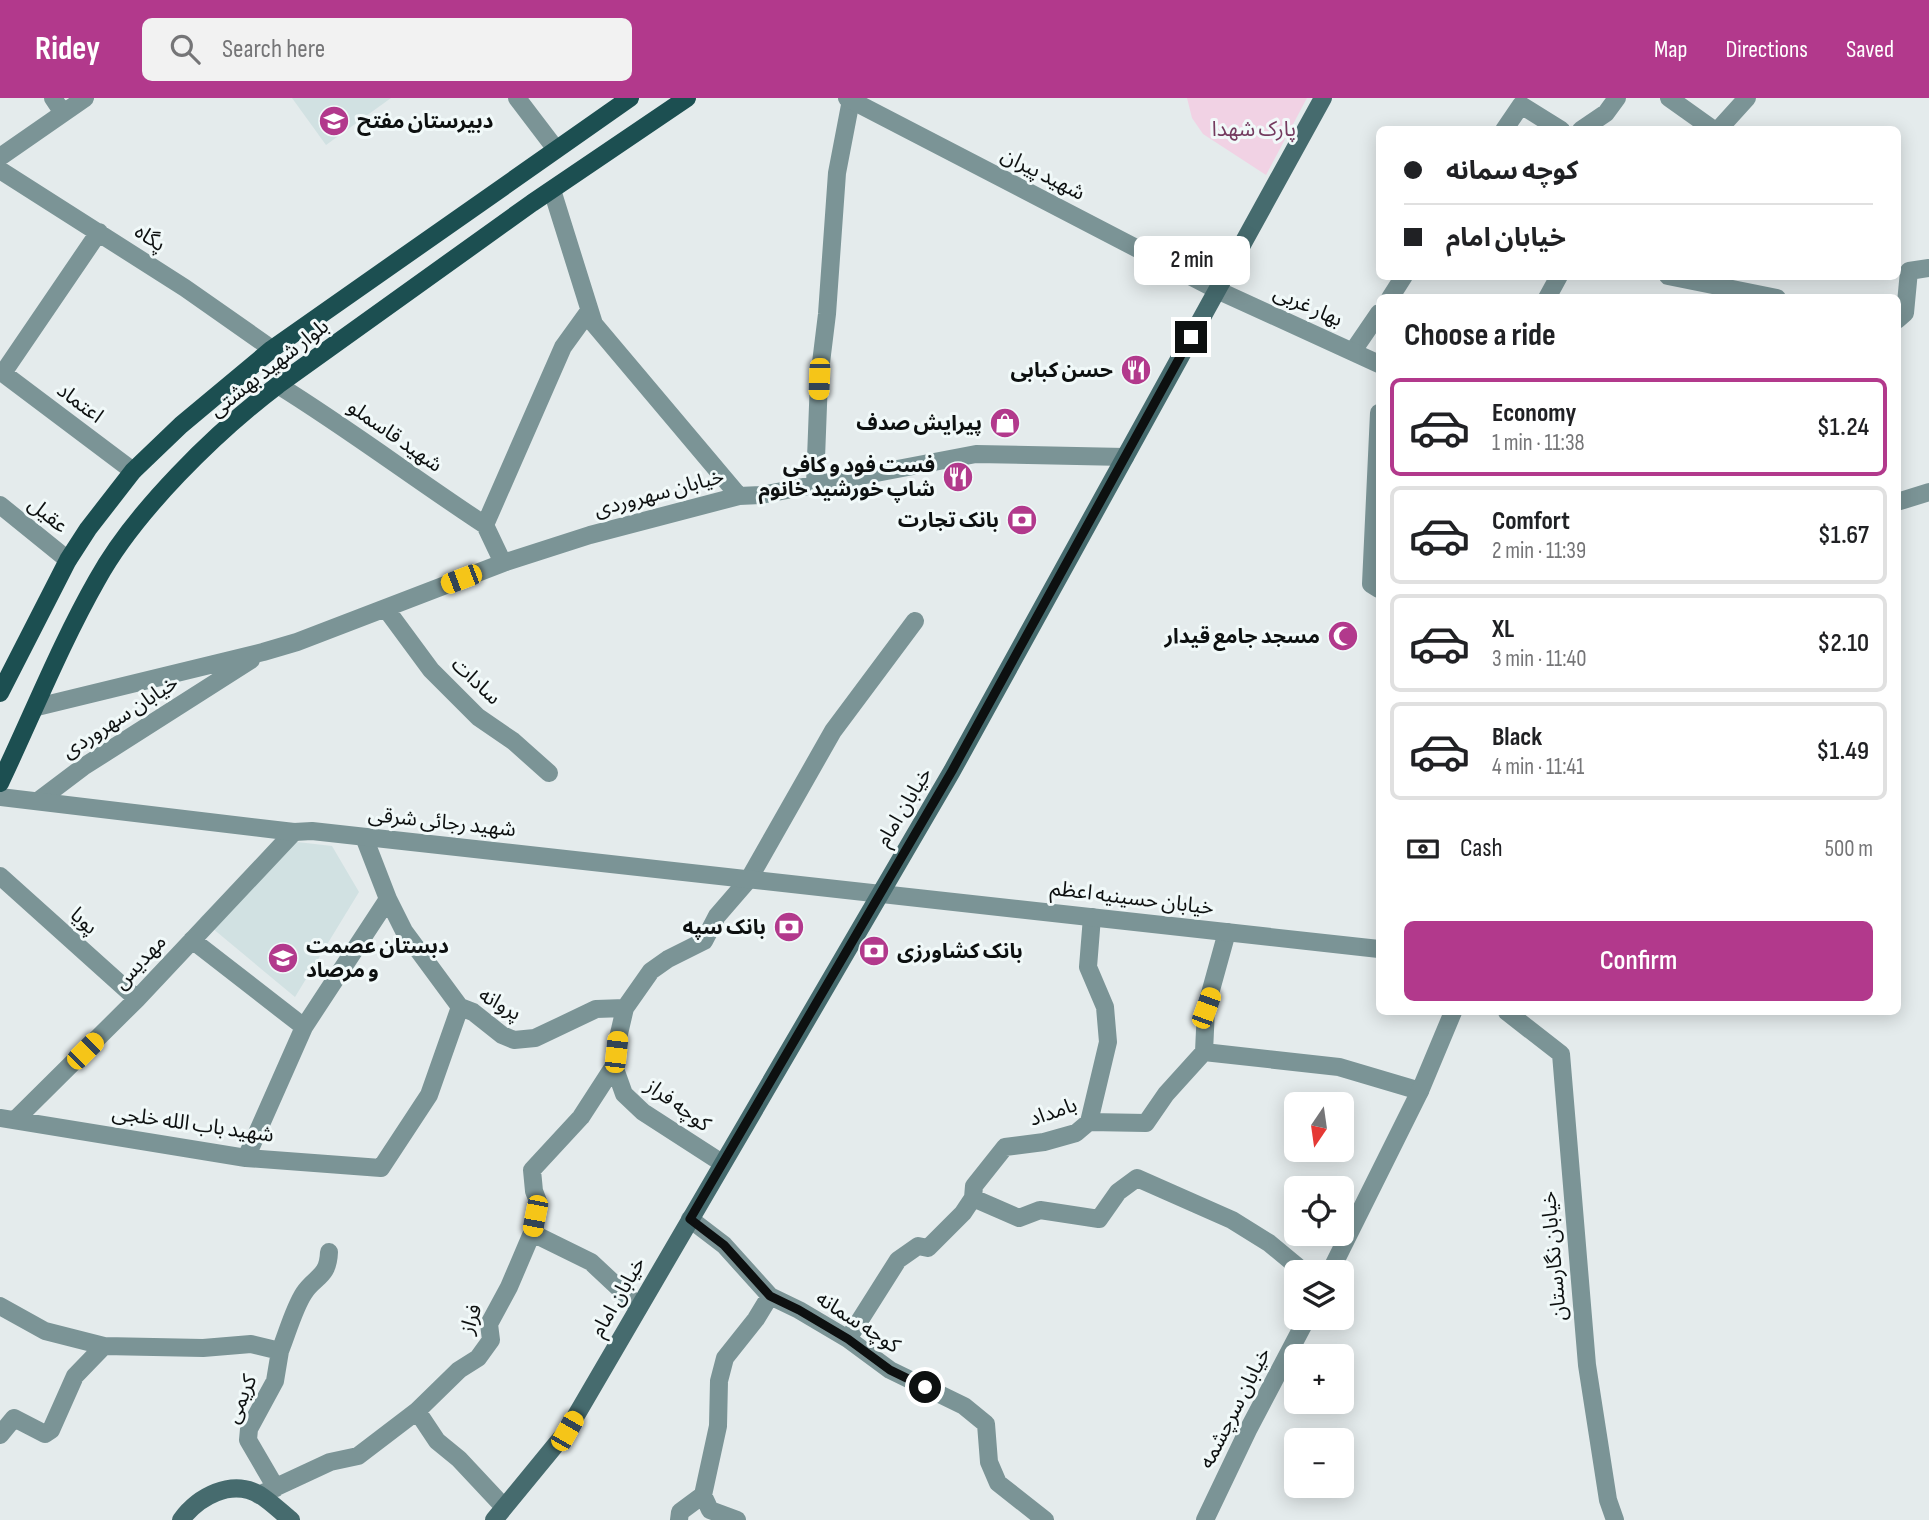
<!DOCTYPE html>
<html lang="en">
<head>
<meta charset="utf-8">
<style>
	:root { --surface:#fff; --page:#f2f2f2; --text:#202124; --muted:#757577; --line:#e0e0e0; --accent:#b2398c }
	body { margin:0; font-family:"Sofia Sans Condensed","Noto Sans Arabic",sans-serif; background:var(--page); color:var(--text); height:100vh; display:flex; flex-direction:column; font-size:26px; white-space:nowrap }
	* { box-sizing:border-box; margin:0 }
	p { font-size:23px; color:var(--muted) }
	.icon { flex:none; width:38px; height:38px; fill:none; stroke:currentColor; stroke-width:2; stroke-linecap:round; stroke-linejoin:round }
	.map { position:relative; flex:1; overflow:hidden }
	.drawer { position:absolute; left:1376px; top:196px; width:525px; height:721px; display:flex; flex-direction:column; background:var(--surface); border-radius:10px; box-shadow:0 4px 18px #0003 }
	.drawer>* { flex:none }
	.guide { position:absolute; left:1376px; top:28px; width:525px; height:154px; border-radius:10px; box-shadow:0 4px 18px #0003; display:grid; align-content:center; height:154px; padding:0 28px; background:var(--surface) }
	.needle { width:46px; rotate:193deg }
	.fabs { position:absolute; left:1284px; top:994px; display:grid; gap:14px }
	.fabs a { display:grid; place-items:center; width:70px; height:70px; border-radius:10px; background:var(--surface); box-shadow:0 4px 18px #0003; font-size:35px }
	.end { position:absolute; width:32px; height:32px; margin:-16px; border:9px solid #0d1010; background:#fff; box-shadow:0 0 0 4px #fff }
	.from { border-radius:50% }
	.bubble { position:absolute; height:49px; border-radius:10px; background:var(--surface); box-shadow:0 4px 18px #0003; font-size:23px; font-weight:600; line-height:49px; text-align:center }
	.car { position:absolute; width:21px; height:42px; margin:-21px -10px; border-radius:9px; box-shadow:0 0 5px 2px #0007; background:linear-gradient(#f5c518 24%,#345 0 40%,#f5c518 0 76%,#345 0 86%,#f5c518 0) }
	.guide b { display:flex; align-items:center; gap:24px; height:66px; font-size:26px }
	.guide b+b { border-top:2px solid var(--line) }
	.guide i { width:18px; height:18px; background:var(--text) }
	ul { padding:0; list-style:none }
	li { display:flex; align-items:center; gap:21px; height:98px; margin:0 14px 10px; padding:0 14px; border:4px solid var(--line); border-radius:10px }
	li div { flex:1 }
	li b { display:block; font-size:26px }
	li em { font-style:normal; font-weight:600 }
	li.selected { border-color:var(--accent) }
	li>.icon { width:63px; height:63px; stroke-width:1.5 }
	h2 { padding:0 28px; font-size:32px; line-height:84px }
	.pay { display:flex; align-items:center; gap:18px; height:77px; padding:0 28px; font-size:26px }
	.pay p { margin-inline-start:auto }
	.cta { display:flex; gap:14px; margin-top:auto; padding:14px 28px }
	.cta a { flex:1; height:80px; border-radius:10px; background:var(--accent); color:#fff; font-size:28px; font-weight:600; line-height:80px; text-align:center }
	header { display:flex; align-items:center; gap:42px; box-sizing:border-box; height:98px; padding:0 35px; background:var(--accent); color:#fff }
	header strong { font-size:33px }
	nav { display:flex; gap:38px; margin-inline-start:auto; font-size:24px }
	.search { width:490px; height:63px; background:var(--page); display:flex; align-items:center; gap:18px; box-sizing:border-box; padding:0 24px; border-radius:10px; color:var(--muted); font-size:26px }
	.map>svg:first-child { display:block }
</style>
</head>
<body>
<header>
<strong>Ridey</strong>
<div class="search"><svg class="icon" aria-label="search" viewBox="0 0 24 24"><circle cx="10" cy="10" r="6"/><path d="M15 15l6 6"/></svg>Search here</div>
<nav><a>Map</a><a>Directions</a><a>Saved</a></nav>
</header>
<div class="map">
<svg width="1929" height="1422" viewBox="0 0 1929 1422">
	<rect width="100%" height="100%" fill="#e4ebec"/>
	<path fill="#d1e1e2" d="M292,0H391L326,47Z
		M280,742L332,748L359,794L295,899L200,820Z"/>
	<path fill="#f1d2e4" d="M1187,0H1307L1266,77L1203,36L1192,20Z"/>
	<g fill="none" stroke-linecap="round" stroke-linejoin="round">
		<path stroke="#7b9496" stroke-width="18" d="M53,0L63,15
			M1669,0L1714,32
			M1504,32L1521,7L1561,32
			M1581,32L1606,15L1617,0
			M0,59L85,0
			M0,72L185,190L272,251
			M552,92L594,226L739,398
			M1668,178L1777,200
			M1390,200L1404,178
			M1897,222L1905,215L1909,173L1929,170
			M1353,253L1379,215
			M0,273L133,373
			M3,275L99,134
			M278,287C349,331 415,381 485,427
			M1379,315L1371,486L1379,491
			M815,387L819,281L827,216L837,75L851,2
			M0,407L68,462
			M503,465L485,427L563,249L589,213
			M386,511L431,572L478,619L513,643L549,675
			M37,609L263,554L297,544L503,465L590,437L739,398L761,397L976,356L1125,359
			M38,703L83,669L251,562
			M364,739L388,801L404,833L460,909L473,914L502,937L514,942L535,940L596,911L625,910
			M0,778L137,901
			M192,842L304,929
			M1507,914L1561,956L1587,1267L1608,1402L1615,1422
			M1204,954L1206,910L1227,834
			M0,1020L246,1060L381,1070L429,997L460,909
			M15,1022L137,901L294,734
			M1089,1024L1108,944L1105,909L1088,869L1092,819
			M246,1060L304,929L388,801
			M722,1065L643,1014L624,996L614,968L618,940L625,910L651,873L668,861L704,843L717,818L749,781L833,633L915,523
			M973,1100L1019,1120L1040,1112L1099,1121L1118,1094L1137,1080L1232,1122L1269,1145L1304,1174
			M690,1121L724,1147L770,1198L799,1212L848,1241L890,1272L964,1308L986,1326L989,1364L998,1385L1045,1422
			M532,1135L591,1164L639,1209
			M0,1208L45,1233L104,1248L203,1250L251,1246L280,1253L275,1283L249,1331L248,1342L276,1390
			M848,1241L898,1162L918,1148L928,1150L963,1115L973,1100L974,1088L1005,1049L1044,1044L1076,1035L1089,1024L1146,1025L1166,996L1204,954L1339,969L1420,993
			M280,1253C287,1236 294,1210 304,1195C315,1178 328,1180 329,1154
			M417,1313L437,1343L459,1361L504,1409
			M0,1337L14,1320L45,1336L51,1332L75,1278L104,1248
			M259,1397L330,1364L358,1358L417,1313L459,1272L478,1260L491,1242L489,1226L509,1189L532,1135L539,1106L534,1093L532,1072L581,1019L614,968
			M679,1422L680,1414L703,1397
			M737,1422L710,1412L703,1397L718,1328L719,1283L725,1260L756,1221L770,1198"/>
		<path stroke="#7b9496" stroke-width="18" d="M517,0L555,50
			M847,0L1217,192L1379,266
			M1718,32L1747,0
			M1547,200L1559,178
			M1897,404L1929,394
			M0,699L294,734L312,733L1379,851
			M1330,1174L1420,993L1453,914
			M1205,1422L1248,1332L1307,1220"/>
		<path stroke="#466b6e" stroke-width="18" d="M181,1422C198,1399 231,1380 260,1397C271,1404 281,1414 291,1422
			M494,1422L567,1333L952,673L1323,0"/>
		<path stroke="#1c4f51" stroke-width="18" d="M0,595L68,462L88,431L133,373L181,327L272,251L630,0
			M0,685C32,618 60,547 97,482C135,413 215,335 278,287L532,105L687,0"/>
	</g>
	<g fill="none" stroke-linecap="round" stroke-linejoin="round">
		<path stroke="#0d1010" stroke-width="9" d="M925,1289L890,1272L848,1241L799,1212L770,1198L724,1147L690,1121L952,673L1191,239"/>
	</g>
	<defs>
		<g id="school-disc" transform="scale(1.575)"><circle r="9.5" fill="#b2398c" stroke="#f1f9f9"/><path d="M0-5L7-2L0 1L-7-2ZM-4 1L0 2.5L4 1V4Q0 6-4 4Z" fill="#fff"/></g>
		<g id="restaurant-disc" transform="scale(1.575)"><circle r="9.5" fill="#b2398c" stroke="#f1f9f9"/><path d="M-5-6h1v4h1v-4h1v4h1v-4h1v5L-1.5 .5V6h-2V.5L-5-1ZM5-6V6H3V1.5H1.5Q1.5-4 5-6Z" fill="#fff"/></g>
		<g id="shop-disc" transform="scale(1.575)"><circle r="9.5" fill="#b2398c" stroke="#f1f9f9"/><path d="M-5-2.5h2.3a2.7 3.5 0 0 1 5.4 0H5L5.5 6h-11ZM-1.5-2.5h3a1.5 2.3 0 0 0-3 0Z" fill="#fff"/></g>
		<g id="bank-disc" transform="scale(1.575)"><circle r="9.5" fill="#b2398c" stroke="#f1f9f9"/><path d="M-6-4H6V4H-6ZM0-2.3a2.3 2.3 0 1 0 0 4.6a2.3 2.3 0 1 0 0-4.6Z" fill="#fff"/></g>
		<g id="mosque-disc" transform="scale(1.575)"><circle r="9.5" fill="#b2398c" stroke="#f1f9f9"/><path d="M3.5-4.9A6 6 0 1 0 3.5 4.9A5 5 0 1 1 3.5-4.9Z" fill="#fff"/></g>
	</defs>
	<g fill-rule="evenodd">
		<use href="#school-disc" x="334" y="23"/>
		<use href="#restaurant-disc" x="1136" y="272"/>
		<use href="#shop-disc" x="1005" y="325"/>
		<use href="#restaurant-disc" x="958" y="379"/>
		<use href="#bank-disc" x="1022" y="422"/>
		<use href="#mosque-disc" x="1343" y="538"/>
		<use href="#bank-disc" x="789" y="829"/>
		<use href="#bank-disc" x="874" y="853"/>
		<use href="#school-disc" x="283" y="860"/>
	</g>
	<g text-anchor="middle" dominant-baseline="central" stroke-width="6" stroke-linejoin="round" paint-order="stroke">
		<g font-size="21" font-weight="bold" fill="#0d1010" stroke="#f1f9f9" text-anchor="end">
			<text x="357" y="23" text-anchor="start">دبیرستان مفتح</text>
			<text x="1113" y="272">حسن کبابی</text>
			<text x="982" y="325">پیرایش صدف</text>
			<text x="935" y="367">فست فود و کافی<tspan x="935" dy="24">شاپ خورشید خانوم</tspan></text>
			<text x="999" y="422">بانک تجارت</text>
			<text x="1320" y="538">مسجد جامع قیدار</text>
			<text x="766" y="829">بانک سپه</text>
			<text x="306" y="848" text-anchor="start">دبستان عصمت<tspan x="306" dy="24">و مرصاد</tspan></text>
			<text x="897" y="853" text-anchor="start">بانک کشاورزی</text>
		</g>
		<g font-size="21" fill="#743b5f" stroke="#f1f9f9">
			<text x="1254" y="31">پارک شهدا</text>
		</g>
		<g font-size="21" fill="#0d1010" stroke="#f1f9f9">
			<text transform="translate(1043 76) rotate(27)">شهید پیران</text>
			<text transform="translate(150 140) rotate(33)">پگاه</text>
			<text transform="translate(1308 208) rotate(24)">بهار غربی</text>
			<text transform="translate(269 270) rotate(-38)">بلوار شهید بهشتی</text>
			<text transform="translate(80 305) rotate(37)">اعتماد</text>
			<text transform="translate(395 338) rotate(35)">شهید قاسملو</text>
			<text transform="translate(659 395) rotate(-15)">خیابان سهروردی</text>
			<text transform="translate(48 417) rotate(39)">عقیل</text>
			<text transform="translate(476 583) rotate(43)">سادات</text>
			<text transform="translate(120 619) rotate(-33)">خیابان سهروردی</text>
			<text transform="translate(904 709) rotate(-59)">خیابان امام</text>
			<text transform="translate(442 724) rotate(6)">شهید رجائی شرقی</text>
			<text transform="translate(1132 800) rotate(7)">خیابان حسینیه اعظم</text>
			<text transform="translate(84 823) rotate(42)">پویا</text>
			<text transform="translate(140 864) rotate(-47)">مهدیس</text>
			<text transform="translate(500 906) rotate(30)">پروانه</text>
			<text transform="translate(678 1007) rotate(36)">کوچه فراز</text>
			<text transform="translate(1053 1014) rotate(-19)">بامداد</text>
			<text transform="translate(193 1026) rotate(8)">شهید باب الله خلجی</text>
			<text transform="translate(1554 1158) rotate(-95)">خیابان نگارستان</text>
			<text transform="translate(618 1199) rotate(-60)">خیابان امام</text>
			<text transform="translate(471 1221) rotate(-72)">فراز</text>
			<text transform="translate(858 1224) rotate(33)">کوچه سمانه</text>
			<text transform="translate(241 1301) rotate(-67)">کریمی</text>
			<text transform="translate(1235 1310) rotate(-63)">خیابان سرچشمه</text>
		</g>
	</g>
</svg>
<div class="fabs">
<a><svg class="needle" viewBox="-14 -14 28 28"><path d="M0-13l5 13h-10z" fill="#e53935"/><path d="M0 13l5-13h-10z" fill="#757577"/></svg></a>
<a><svg class="icon" aria-label="locate" viewBox="0 0 24 24"><circle cx="12" cy="12" r="6"/><path d="M12 2v4M12 18v4M2 12h4M18 12h4"/></svg></a>
<a><svg class="icon" aria-label="layers" viewBox="0 0 24 24"><path d="M12 4l9 5-9 5-9-5zM3 14l9 5 9-5"/></svg></a>
<a>+</a>
<a>−</a>
</div>
<i class="end from" style="left:925px;top:1289px"></i>
<i class="end" style="left:1191px;top:239px"></i>
<div class="bubble" style="left:1134px;top:138px;width:116px">2 min</div>
<i class="car" style="left:819px;top:281px;rotate:182deg"></i>
<i class="car" style="left:461px;top:481px;rotate:249deg"></i>
<i class="car" style="left:1206px;top:910px;rotate:20deg"></i>
<i class="car" style="left:85px;top:953px;rotate:45deg"></i>
<i class="car" style="left:616px;top:954px;rotate:6deg"></i>
<i class="car" style="left:535px;top:1118px;rotate:191deg"></i>
<i class="car" style="left:567px;top:1333px;rotate:30deg"></i>
<div class="guide">
<b><i class="from"></i>کوچه سمانه</b>
<b><i></i>خیابان امام</b>
</div>
<section class="drawer">
<h2>Choose a ride</h2>
<ul>
<li class="selected"><svg class="icon" aria-label="car" viewBox="0 0 24 24"><path d="M5 17H2v-5l4-1 3-4h7l3 4 3 1v5h-3M9 17h6M6 11h13"/><circle cx="7" cy="17" r="2"/><circle cx="17" cy="17" r="2"/></svg><div><b>Economy</b><p>1 min · 11:38</p></div><em>$1.24</em></li>
<li><svg class="icon" aria-label="car" viewBox="0 0 24 24"><path d="M5 17H2v-5l4-1 3-4h7l3 4 3 1v5h-3M9 17h6M6 11h13"/><circle cx="7" cy="17" r="2"/><circle cx="17" cy="17" r="2"/></svg><div><b>Comfort</b><p>2 min · 11:39</p></div><em>$1.67</em></li>
<li><svg class="icon" aria-label="car" viewBox="0 0 24 24"><path d="M5 17H2v-5l4-1 3-4h7l3 4 3 1v5h-3M9 17h6M6 11h13"/><circle cx="7" cy="17" r="2"/><circle cx="17" cy="17" r="2"/></svg><div><b>XL</b><p>3 min · 11:40</p></div><em>$2.10</em></li>
<li><svg class="icon" aria-label="car" viewBox="0 0 24 24"><path d="M5 17H2v-5l4-1 3-4h7l3 4 3 1v5h-3M9 17h6M6 11h13"/><circle cx="7" cy="17" r="2"/><circle cx="17" cy="17" r="2"/></svg><div><b>Black</b><p>4 min · 11:41</p></div><em>$1.49</em></li>
</ul>
<div class="pay"><svg class="icon" aria-label="cash" viewBox="0 0 24 24"><path d="M3 7h18v10H3z"/><circle cx="12" cy="12" r="2"/></svg>Cash<p>500 m</p></div>
<div class="cta"><a>Confirm</a></div>
</section>
</div>
</body>
</html>
